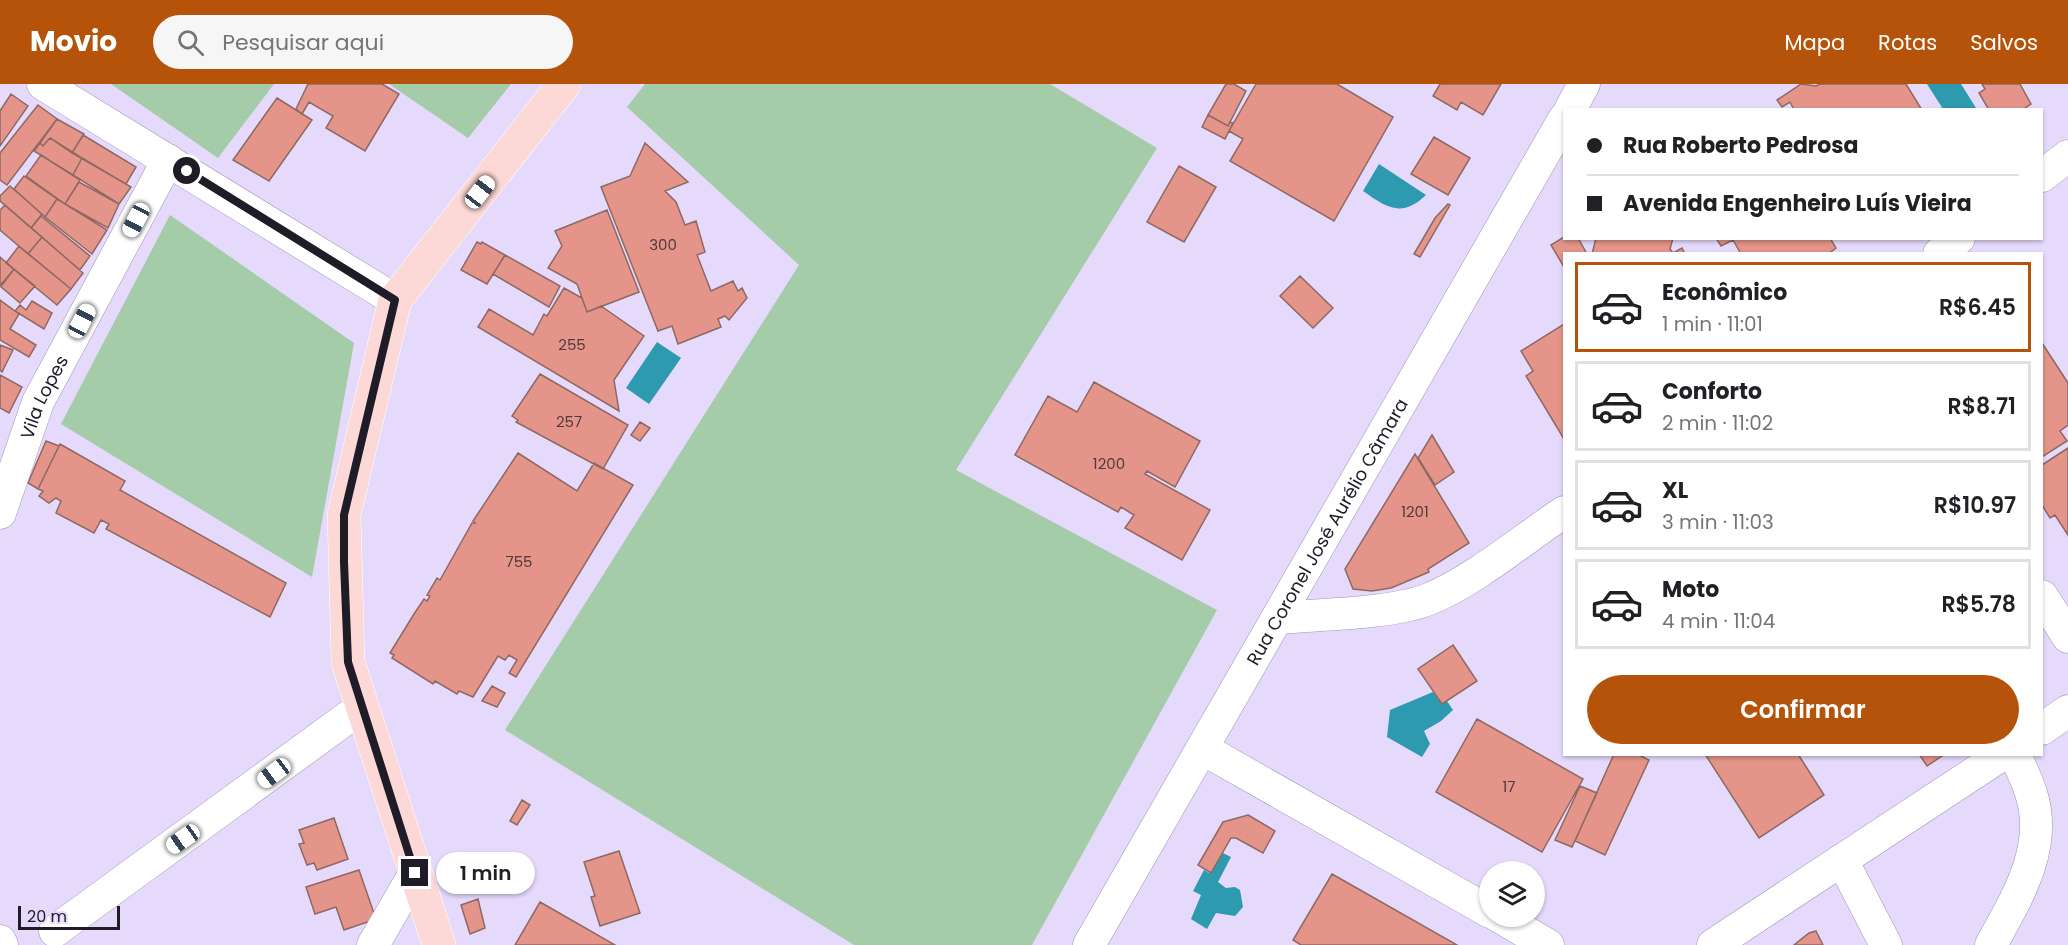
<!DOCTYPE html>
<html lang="pt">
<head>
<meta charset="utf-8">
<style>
	:root { --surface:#fff; --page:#f6f6f6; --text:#202124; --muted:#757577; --line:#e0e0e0; --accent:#b45309 }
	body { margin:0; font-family:Poppins,sans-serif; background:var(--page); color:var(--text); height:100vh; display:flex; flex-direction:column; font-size:22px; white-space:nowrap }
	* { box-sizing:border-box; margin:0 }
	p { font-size:20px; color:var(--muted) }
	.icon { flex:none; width:33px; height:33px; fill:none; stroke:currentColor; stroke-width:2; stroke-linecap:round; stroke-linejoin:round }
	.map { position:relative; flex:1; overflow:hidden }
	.panel { position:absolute; left:1563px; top:168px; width:480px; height:504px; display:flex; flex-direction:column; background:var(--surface); border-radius:0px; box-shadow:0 2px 4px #0004 }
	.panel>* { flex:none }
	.top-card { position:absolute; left:1563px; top:24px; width:480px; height:132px; border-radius:0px; box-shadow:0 2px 4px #0004; display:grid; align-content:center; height:132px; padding:0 24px; background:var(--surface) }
	.buttons { position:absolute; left:1479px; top:777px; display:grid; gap:12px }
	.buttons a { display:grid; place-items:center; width:66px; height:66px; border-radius:50%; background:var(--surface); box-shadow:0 2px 4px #0004; font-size:30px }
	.scale { position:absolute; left:18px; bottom:15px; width:102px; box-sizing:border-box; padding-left:6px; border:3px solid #1f1b27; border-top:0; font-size:16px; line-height:21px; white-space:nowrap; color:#1f1b27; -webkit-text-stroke:4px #e5d9fc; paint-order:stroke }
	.end { position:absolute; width:27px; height:27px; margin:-14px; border:8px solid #1f1b27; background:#fff; box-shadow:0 0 0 3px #fff }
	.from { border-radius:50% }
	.bubble { position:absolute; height:42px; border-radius:21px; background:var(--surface); box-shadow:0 2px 4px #0004; font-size:20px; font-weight:600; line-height:42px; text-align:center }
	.car { position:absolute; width:18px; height:36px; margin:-18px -9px; border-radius:8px; box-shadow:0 0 4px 2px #0007; background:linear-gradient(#fff 24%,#345 0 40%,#fff 0 76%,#345 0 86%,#fff 0) }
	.top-card b { display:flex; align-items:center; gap:21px; height:57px; font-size:22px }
	.top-card b+b { border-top:2px solid var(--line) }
	.top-card i { width:15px; height:15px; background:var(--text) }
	ul { padding:10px 0 0; list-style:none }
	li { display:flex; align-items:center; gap:18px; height:90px; margin:0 12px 9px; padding:0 12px; border:3px solid var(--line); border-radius:0px }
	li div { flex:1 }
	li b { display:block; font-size:22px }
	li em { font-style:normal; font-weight:600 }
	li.selected { border-color:var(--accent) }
	li>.icon { width:54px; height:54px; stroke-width:1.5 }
	.button { display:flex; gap:12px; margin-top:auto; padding:12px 24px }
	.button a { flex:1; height:69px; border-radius:36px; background:var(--accent); color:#fff; font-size:24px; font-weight:600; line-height:69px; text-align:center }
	header { display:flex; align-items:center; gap:36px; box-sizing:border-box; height:84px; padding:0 30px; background:var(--accent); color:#fff }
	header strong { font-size:28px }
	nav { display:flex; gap:33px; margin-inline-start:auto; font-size:21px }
	.search { width:420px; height:54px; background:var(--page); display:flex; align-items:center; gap:15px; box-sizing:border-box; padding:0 21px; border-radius:33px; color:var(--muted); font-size:22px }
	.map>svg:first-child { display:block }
</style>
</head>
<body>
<header>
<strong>Movio</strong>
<div class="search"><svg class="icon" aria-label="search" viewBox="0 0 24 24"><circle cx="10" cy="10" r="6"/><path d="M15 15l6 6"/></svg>Pesquisar aqui</div>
<nav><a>Mapa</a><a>Rotas</a><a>Salvos</a></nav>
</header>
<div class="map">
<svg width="2068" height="861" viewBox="0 0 2068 861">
	<rect width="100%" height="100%" fill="#e5d9fc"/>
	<path fill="#a4cca9" d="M111,0H274L218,74Z
		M389,0H511L468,54Z
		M645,0H1050L1157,64L956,386L1217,526L1032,861H854L505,646L799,181L627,23Z
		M170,131L354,259L312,493L61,340Z"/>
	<path fill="#2e9ab0" d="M1927,0H1961L1976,24L1943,25Z
		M1379,80L1426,111C1402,134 1387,124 1363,107Z
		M657,258L681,274L649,320L626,304Z
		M1433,608L1442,620L1447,617L1453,626L1441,637L1424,647L1430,660L1422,673L1387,653L1390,626Z
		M1221,768L1231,773L1218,798L1226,804L1235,803L1240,806L1243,823L1235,832L1216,829L1207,845L1191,835L1201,811L1193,807L1204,786L1209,789Z"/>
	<path fill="#e49488" stroke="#8e6963" stroke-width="1.5" d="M308,0H382L399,10L365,67L326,44L333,32L309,18L302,30L296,25Z
		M1226,0H1234L1246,7L1228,42L1208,31Z
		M1256,0H1337L1393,33L1334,137L1230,77L1243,55L1229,47Z
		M1440,0H1501L1483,31L1461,18L1457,26L1433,12Z
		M1801,0L1816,2L1820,0H1906L1922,26H1794L1790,18L1782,23L1777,16Z
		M1982,0H2020L2031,20L2022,26H1989L1979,9L1985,5Z
		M11,10L28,22L0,62V27Z
		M277,14L312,36L269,97L233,76Z
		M38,21L57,35L7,101L0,96V69Z
		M1208,31L1228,42L1230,38L1233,39L1225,55L1202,43Z
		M57,35L84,50L72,69L50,54L43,62L40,59Z
		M83,51L136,83L126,100L72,69Z
		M1434,53L1470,74L1448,111L1411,90Z
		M50,54L82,74L73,91L34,67L40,59L43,62Z
		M645,59L688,98L665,107L676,118L685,141L696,137L705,168L697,171L711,207L733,197L738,207L742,204L747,214L729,236L725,232L718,235L721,243L678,260L672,242L658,247L601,103L630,92Z
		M41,71L80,96L65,120L26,92Z
		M82,74L131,103L119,120L73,91Z
		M1179,82L1216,103L1184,158L1147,138Z
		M24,92L57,115L45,133L14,105Z
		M79,98L119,120L108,144L65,120Z
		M10,102L42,130L31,144L0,117V112Z
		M57,115L107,146L92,170L45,133Z
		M1448,120L1450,121L1420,173L1414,170L1435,134Z
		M5,121L42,153L28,170L0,146V126Z
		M607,126L639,208L587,228L577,200L548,184L562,162L555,147Z
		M41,132L90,172L80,186L31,144Z
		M42,153L83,189L71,205L28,170Z
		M1564,153L1578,154L1587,170H1564V183L1551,161Z
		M1596,154H1673L1670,165L1673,169L1682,164L1685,170H1592Z
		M1716,154H1830L1836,164L1828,170H1741L1733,156L1721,162Z
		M477,158L481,160L482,158L505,171L487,200L461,186Z
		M19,162L71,205L57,221L6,179Z
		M505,171L560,202L549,223L493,190Z
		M0,173L14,185L2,201L0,199Z
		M14,185L35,202L20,219L0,202Z
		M1300,192L1333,224L1313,244L1280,212Z
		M564,204L582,214L587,228L601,222L644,252L614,296L619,327L478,243L489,225L533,251L544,230L547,232Z
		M0,216L19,230L10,245L36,261L29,273L0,256Z
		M32,217L52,229L44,245L15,227L20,221L26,226Z
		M1564,240V355L1526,292L1533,287L1521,267Z
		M2042,259L2068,299V341L2060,347L2067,357L2042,373Z
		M0,261L13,266L2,288L0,286Z
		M540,290L628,341L603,385L516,338L518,336L512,332Z
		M0,291L22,303L9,329L0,324Z
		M1094,298L1200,357L1175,403L1147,387L1145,390L1210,426L1182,476L1125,444L1134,431L1121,423L1118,428L1015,371L1048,312L1077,328Z
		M640,338L650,344L640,357L631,351Z
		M1432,351L1454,388L1435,401L1418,374Z
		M46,357L59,362L38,405L28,399Z
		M60,360L125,397L120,406L286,499L270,533L106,445L109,440L101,436L94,449L56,429L61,417L56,414L49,419L39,412L43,407L38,405Z
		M2068,364V451L2055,431L2050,434L2042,421V381Z
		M518,369L577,407L594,379L633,401L516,593L509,589L517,576L509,571L505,576L498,572L473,613L459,607L457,610L435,597L433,600L392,574L394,571L390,569L414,530L424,515L427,517L430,512L427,511L437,494L440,496L472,439H475L473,437Z
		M1415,370L1469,459L1428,485L1429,488L1391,504L1372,507L1353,505L1345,485Z
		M1453,561L1477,597L1442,620L1418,585Z
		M492,602L505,609L497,623L482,617Z
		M1477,635L1583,695L1542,768L1436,708Z
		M1637,670L1649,676L1605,771L1575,757L1614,670Z
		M1705,670H1798L1824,711L1759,754Z
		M1919,670H1945L1927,682Z
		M1580,702L1597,709L1572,763L1555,756Z
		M522,716L530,721L517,741L510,737Z
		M1248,731L1275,747L1263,769L1236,754H1231L1211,789L1198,781L1223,738Z
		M334,734L348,775L317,786L314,779L307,781L299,760L304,759L299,746Z
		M619,767L640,829L600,842L591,813L595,812L584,778Z
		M480 777a7 7 0 1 1 14 0a7 7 0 1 1-14 0Z
		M359,786L376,835L344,846L336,823L315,830L306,803Z
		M1332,790L1457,861H1301L1293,856Z
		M478,815L485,844L470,850L461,821Z
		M540,818L615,861H515Z
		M1816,847L1823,861H1794L1809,849Z"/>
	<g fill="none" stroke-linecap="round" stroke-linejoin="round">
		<g stroke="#a094b5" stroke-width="33">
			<g id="minor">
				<path d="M43,0L395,216"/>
				<path d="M1570,26L1584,0"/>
				<path d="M2042,92L2068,72"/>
				<path d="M1939,170L1959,154"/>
				<path id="s1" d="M0,429L38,318L168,76"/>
				<path d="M2042,512L2068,553"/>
				<path d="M1279,534C1322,530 1391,530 1429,515C1472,498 1525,454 1564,428"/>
				<path d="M2042,645L2068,627"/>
				<path d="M1203,665L1490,828"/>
				<path d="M1842,776L1886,861"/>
				<path d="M1498,832L1548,861"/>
				<path d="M55,847L362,623"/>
				<path d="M0,857L2,861"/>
				<path d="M373,861L415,789"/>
				<path id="s2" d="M1089,861L1564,35"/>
				<path d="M1713,861L2003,670"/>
				<path d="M1991,861C2016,815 2049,764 2031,709C2027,696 2020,683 2015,670"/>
			</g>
		</g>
		<g stroke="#fff" stroke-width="34">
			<path id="primary" d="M439,861L348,578L344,431L395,216L564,0"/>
		</g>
		<use href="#minor" stroke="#fff" stroke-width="32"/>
		<use href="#primary" stroke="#fcd8d6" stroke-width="33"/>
	</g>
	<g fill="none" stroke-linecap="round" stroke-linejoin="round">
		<path stroke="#1f1b27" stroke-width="8" d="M187,87L395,216L344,431V478L348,578L415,789"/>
	</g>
	<g text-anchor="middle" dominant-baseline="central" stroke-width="6" stroke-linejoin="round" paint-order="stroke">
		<g font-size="15" fill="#50393f">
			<text x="663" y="160">300</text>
			<text x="572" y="260">255</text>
			<text x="569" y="337">257</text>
			<text x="1109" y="379">1200</text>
			<text x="1415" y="427">1201</text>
			<text x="519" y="477">755</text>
			<text x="1509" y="702">17</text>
		</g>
		<g font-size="18" fill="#1f1b27" stroke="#e5d9fc">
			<text stroke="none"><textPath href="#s1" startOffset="124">Vila Lopes</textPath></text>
			<text stroke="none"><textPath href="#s2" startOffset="477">Rua Coronel José Aurélio Câmara</textPath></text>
		</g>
	</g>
</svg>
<div class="buttons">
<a><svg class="icon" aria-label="layers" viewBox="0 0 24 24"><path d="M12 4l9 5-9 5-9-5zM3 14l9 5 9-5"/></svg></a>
</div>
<div class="scale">20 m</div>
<i class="end from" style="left:187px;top:87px"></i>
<i class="end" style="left:415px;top:789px"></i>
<div class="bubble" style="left:436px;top:768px;width:99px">1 min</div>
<i class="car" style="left:480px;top:108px;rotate:38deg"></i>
<i class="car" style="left:136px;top:136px;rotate:208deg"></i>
<i class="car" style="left:82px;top:237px;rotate:28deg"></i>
<i class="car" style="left:274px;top:689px;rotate:233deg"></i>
<i class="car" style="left:183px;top:755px;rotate:235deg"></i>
<div class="top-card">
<b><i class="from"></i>Rua Roberto Pedrosa</b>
<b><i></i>Avenida Engenheiro Luís Vieira</b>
</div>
<section class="panel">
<ul>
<li class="selected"><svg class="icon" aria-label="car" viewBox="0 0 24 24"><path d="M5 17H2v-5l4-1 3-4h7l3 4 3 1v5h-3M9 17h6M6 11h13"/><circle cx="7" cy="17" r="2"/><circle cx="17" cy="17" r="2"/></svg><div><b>Econômico</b><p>1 min · 11:01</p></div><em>R$6.45</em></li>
<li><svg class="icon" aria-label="car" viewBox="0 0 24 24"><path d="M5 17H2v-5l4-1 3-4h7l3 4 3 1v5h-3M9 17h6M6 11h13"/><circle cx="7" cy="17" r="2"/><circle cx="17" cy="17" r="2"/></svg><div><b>Conforto</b><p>2 min · 11:02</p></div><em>R$8.71</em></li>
<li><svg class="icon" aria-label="car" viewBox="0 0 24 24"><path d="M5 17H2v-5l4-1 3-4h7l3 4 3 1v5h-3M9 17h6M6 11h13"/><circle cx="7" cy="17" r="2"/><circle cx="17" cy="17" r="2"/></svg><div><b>XL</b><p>3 min · 11:03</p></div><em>R$10.97</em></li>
<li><svg class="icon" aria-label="car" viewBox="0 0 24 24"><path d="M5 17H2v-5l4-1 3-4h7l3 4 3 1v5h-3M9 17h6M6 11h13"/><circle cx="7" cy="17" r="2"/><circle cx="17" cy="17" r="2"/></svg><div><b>Moto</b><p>4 min · 11:04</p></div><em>R$5.78</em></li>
</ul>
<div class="button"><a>Confirmar</a></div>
</section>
</div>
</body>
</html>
